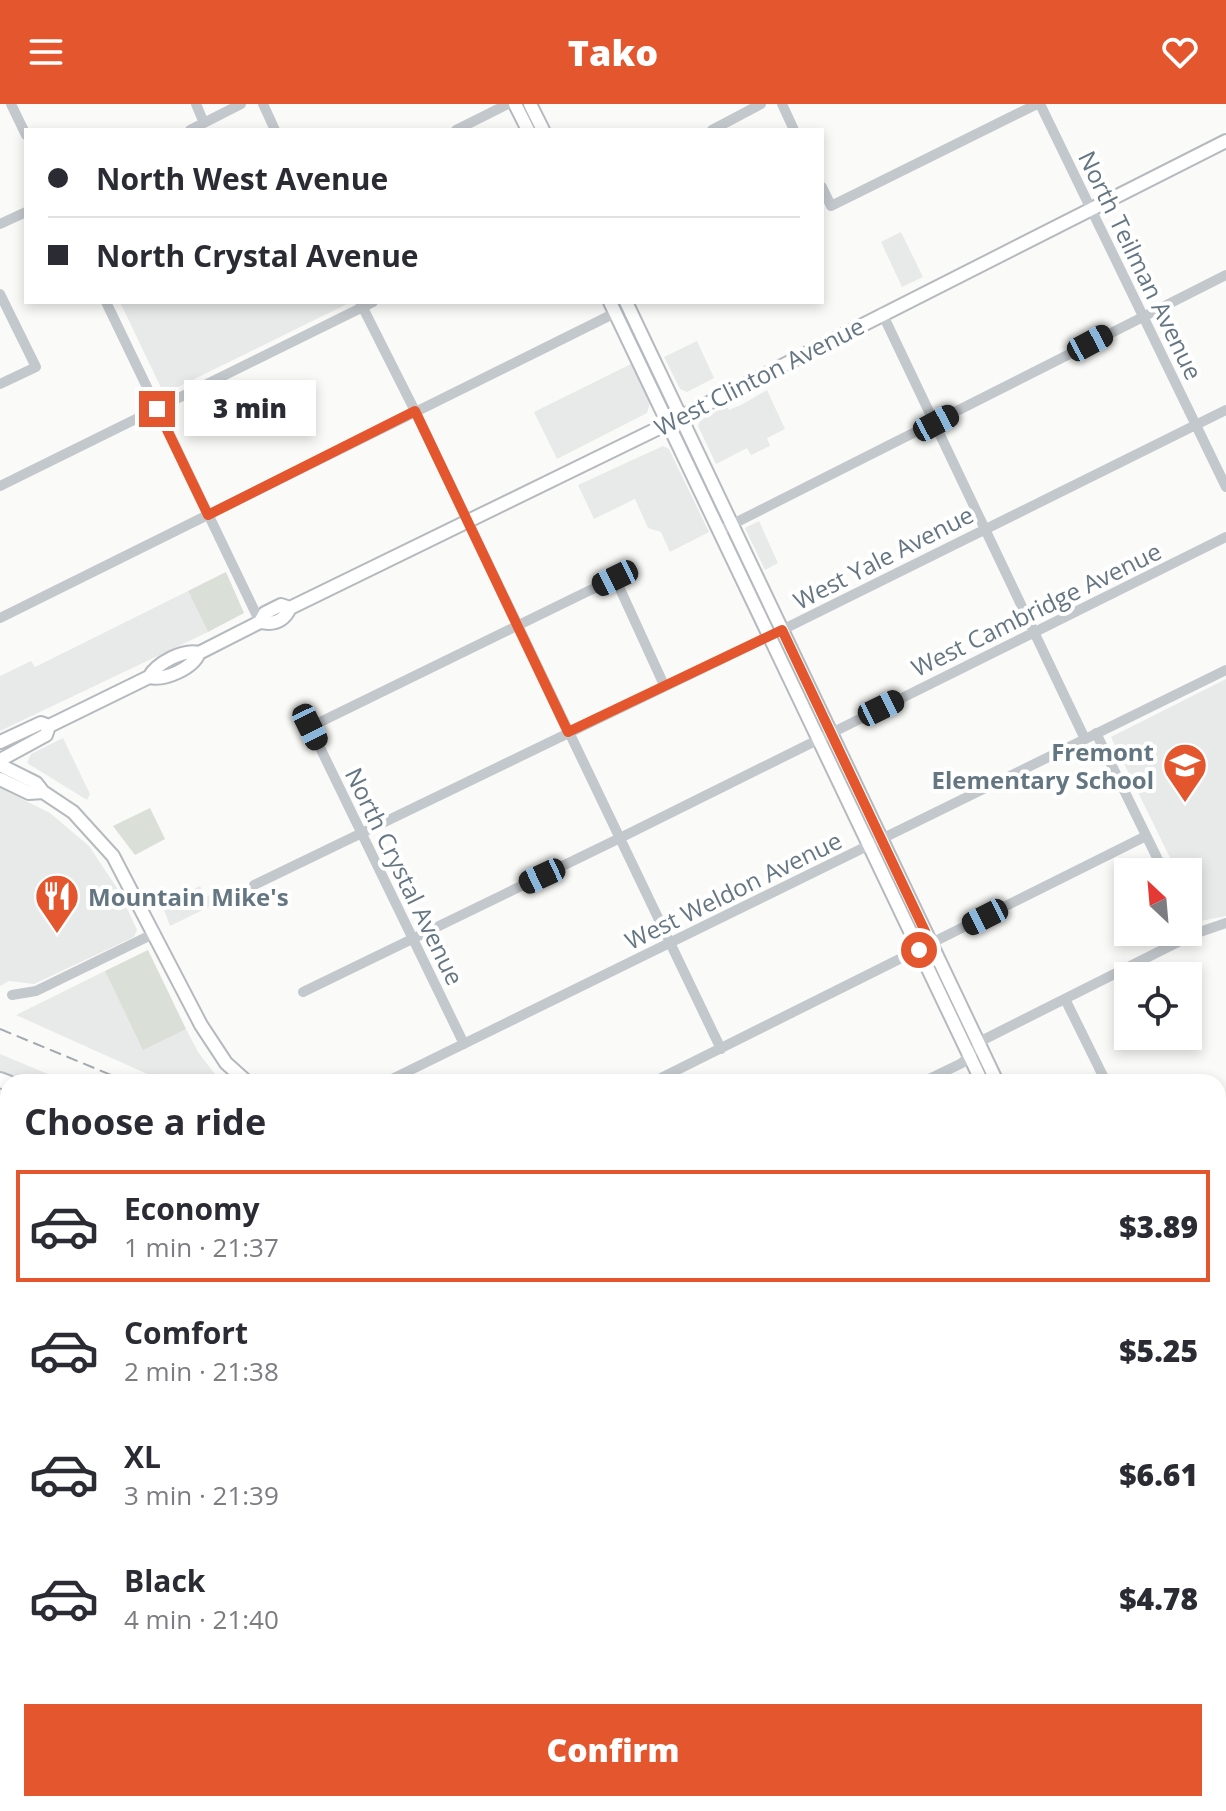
<!DOCTYPE html>
<html lang="en">
<head>
<meta charset="utf-8">
<style>
	:root { --surface:#fff; --page:#f7f7f7; --text:#2b2b33; --muted:#7c7c81; --line:#e1e1e2; --accent:#e4572e }
	body { margin:0; font-family:"Open Sans",sans-serif; background:var(--page); color:var(--text); height:100vh; display:flex; flex-direction:column; font-size:30px; white-space:nowrap }
	* { box-sizing:border-box; margin:0 }
	p { font-size:26px; color:var(--muted) }
	.icon { flex:none; width:44px; height:44px; fill:none; stroke:currentColor; stroke-width:2; stroke-linecap:round; stroke-linejoin:round }
	.map { position:relative; flex:1; overflow:hidden }
	.drawer { position:absolute; left:0px; top:970px; width:1226px; height:738px; display:flex; flex-direction:column; background:var(--surface); border-radius:24px 24px 0 0; box-shadow:0 4px 12px #0003 }
	.drawer>* { flex:none }
	.top-card { position:absolute; left:24px; top:24px; width:800px; height:176px; border-radius:0px; box-shadow:0 4px 12px #0003; display:grid; align-content:center; height:176px; padding:0 24px; background:var(--surface) }
	.needle { width:52px; rotate:334deg }
	.fabs { position:absolute; left:1114px; top:754px; display:grid; gap:16px }
	.fabs a { display:grid; place-items:center; width:88px; height:88px; border-radius:0px; background:var(--surface); box-shadow:0 4px 12px #0003; font-size:40px }
	.end { position:absolute; width:36px; height:36px; margin:-18px; border:10px solid #e4572e; background:#fff; box-shadow:0 0 0 4px #fff }
	.from { border-radius:50% }
	.bubble { position:absolute; height:56px; border-radius:0px; background:var(--surface); box-shadow:0 4px 12px #0003; font-size:26px; font-weight:800; line-height:56px; text-align:center }
	.car { position:absolute; width:24px; height:48px; margin:-24px -12px; border-radius:10px; box-shadow:0 0 6px 2px #0007; background:linear-gradient(#222 24%,#8ab4d8 0 40%,#222 0 76%,#8ab4d8 0 86%,#222 0) }
	.top-card b { display:flex; align-items:center; gap:28px; height:76px; font-size:30px }
	.top-card b+b { border-top:2px solid var(--line) }
	.top-card i { width:20px; height:20px; background:var(--text) }
	ul { padding:0; list-style:none }
	li { display:flex; align-items:center; gap:24px; height:112px; margin:0 16px 12px; padding:0 8px; border:4px solid transparent; border-radius:0px }
	li div { flex:1 }
	li b { display:block; font-size:30px }
	li em { font-style:normal; font-weight:800 }
	li.current { border-color:var(--accent) }
	li>.icon { width:72px; height:72px; stroke-width:1.5 }
	h2 { padding:0 24px; font-size:36px; line-height:96px }
	.primary-button { display:flex; gap:16px; margin-top:auto; padding:16px 24px }
	.primary-button a { flex:1; height:92px; border-radius:0px; background:var(--accent); color:#fff; font-size:32px; font-weight:800; line-height:92px; text-align:center }
	header { display:flex; justify-content:space-between; align-items:center; height:104px; padding:0 24px; background:var(--accent); color:#fff; font-size:36px; font-weight:800 }
	.map>svg:first-child { display:block }
</style>
</head>
<body>
<header><svg class="icon" aria-label="menu" viewBox="0 0 24 24"><path d="M4 6h16M4 12h16M4 18h16"/></svg>Tako<svg class="icon" aria-label="heart" viewBox="0 0 24 24"><path d="M12 20l-8-8c-3-5 5-10 8-4 3-6 11-1 8 4z"/></svg></header>
<div class="map">
<svg width="1226" height="1707" viewBox="0 0 1226 1707">
	<rect width="100%" height="100%" fill="#fafaf8"/>
	<path fill="#e8e9e9" d="M901,128L923,173L902,183L881,138Z
		M120,198H346L347,200L164,290Z
		M697,237L714,274L687,288L680,285L664,253Z
		M631,260L650,299L647,309L557,355L534,308Z
		M767,286L785,325L767,334L770,342L751,351L747,344L716,360L698,322L700,316L727,302L729,306L741,301Z
		M663,342L669,345L709,428L670,448L661,428L648,424L635,395L594,415L578,381Z
		M759,417L778,459L765,466L745,424Z
		M188,487L208,528L0,627V572L31,557L35,563Z
		M1226,575V812L1201,817L1188,791V768H1177L1111,633Z
		M63,634L90,690L87,696L27,659L31,650Z
		M0,684L50,709L89,742L119,787L137,826L134,833L34,880L9,877L0,882Z
		M200,782L205,793L210,791L213,801L170,822L162,801Z
		M105,867L143,945L186,925L198,948L221,978H165L16,911Z
		M0,950L67,978H21L0,969Z
		M0,1327L8,1344V1533L0,1537Z
		M1226,1611V1707H799L804,1700H1218V1615Z
		M72,1700H306L309,1707H75Z
		M339,1700H576L586,1707H343Z"/>
	<path fill="#dadfd7" d="M226,468L244,509L208,528L188,487Z
		M150,704L165,735L135,751L113,722Z
		M148,846L186,925L143,946L105,867Z"/>
	<g fill="none" stroke-linecap="round" stroke-linejoin="round">
		<g stroke="#b5babe" stroke-width="16">
			<path id="major" d="M515,0L528,26
				M530,0L543,26
				M610,198L982,978
				M626,198L997,978
				M260,518C274,521 284,517 290,504L669,319L1226,37
				M149,573C165,577 193,564 199,549L260,518L265,509L281,501L290,504
				M0,638L41,619L49,622L149,573C157,559 183,545 199,549
				M0,656L46,631L49,622
				M0,661L36,679L43,688L73,708L113,752L201,921L226,959L247,978
				M0,675L29,689L43,688
				M0,1054L8,1053
				M1218,1092L1226,1088
				M1218,1510L1226,1517
				M0,1695L8,1691"/>
		</g>
		<g stroke="#b4b9bd" stroke-width="18">
			<path id="highway" d="M0,976L8,979
				M0,1079L8,1078
				M0,1186L8,1194
				M0,1212L8,1218
				M0,1226L8,1231
				M608,1700L617,1707
				M653,1700L662,1707
				M679,1700L687,1707"/>
		</g>
		<path stroke="#c3c8cc" stroke-width="10" d="M11,0L26,31
			M196,0L204,19
			M263,0L275,26
			M782,0L794,26
			M1040,0L1226,383
			M190,26L241,0
			M456,26L508,0
			M712,26L761,0
			M822,83L831,102L1037,0
			M0,120L26,108
			M0,190L36,263L0,280
			M106,198L260,518
			M360,198L415,307L721,945
			M882,209L1085,635
			M0,382L373,198
			M719,427L1226,171
			M0,514L615,209
			M1096,629L1164,768
			M254,781L782,526L1226,306
			M1188,817L1194,830
			M303,888L620,734L1226,433
			M12,891L36,887L155,829
			M1065,895L1106,978
			M464,940L310,623L615,474L664,581
			M386,978L1226,566
			M653,978L1146,732
			M923,978L962,959L985,935L1194,830L1226,819
			M1218,1211L1226,1227
			M0,1298L8,1314
			M1218,1389L1226,1393
			M1218,1402L1226,1406
			M0,1569L8,1585
			M64,1700L67,1707
			M321,1700L325,1707
			M776,1707L785,1700"/>
		<use href="#major" stroke="#fff" stroke-width="12"/>
		<use href="#highway" stroke="#fff" stroke-width="14"/>
		<path stroke="#a2aab0" stroke-width="2" stroke-dasharray="12 6" stroke-linecap="butt" d="M0,925L128,978
			M1218,1434L1226,1438"/>
	</g>
	<g fill="none" stroke-linecap="round" stroke-linejoin="round">
		<path stroke="#e4572e" stroke-width="10" d="M157,305L208,411L415,307L568,628L782,526L931,840L919,846"/>
	</g>
	<defs>
		<g id="school-pin" transform="scale(2.3)"><path d="M0 17L-7.5 6A9.5 9.5 0 1 1 7.5 6Z" fill="#e4572e" stroke="#fff"/><path d="M0-5L7-2L0 1L-7-2ZM-4 1L0 2.5L4 1V4Q0 6-4 4Z" fill="#fff"/></g>
		<g id="restaurant-pin" transform="scale(2.3)"><path d="M0 17L-7.5 6A9.5 9.5 0 1 1 7.5 6Z" fill="#e4572e" stroke="#fff"/><path d="M-5-6h1v4h1v-4h1v4h1v-4h1v5L-1.5 .5V6h-2V.5L-5-1ZM5-6V6H3V1.5H1.5Q1.5-4 5-6Z" fill="#fff"/></g>
	</defs>
	<g fill-rule="evenodd">
		<use href="#school-pin" x="1185" y="661"/>
		<use href="#restaurant-pin" x="57" y="792"/>
	</g>
	<g text-anchor="middle" dominant-baseline="central" stroke-width="8" stroke-linejoin="round" paint-order="stroke">
		<g font-size="24" fill="#657683" stroke="#fff">
			<text transform="translate(1141 161) rotate(64)">North Teilman Avenue</text>
			<text transform="translate(759 272) rotate(-27)">West Clinton Avenue</text>
			<text transform="translate(883 453) rotate(-27)">West Yale Avenue</text>
			<text transform="translate(1036 505) rotate(-26)">West Cambridge Avenue</text>
			<text transform="translate(405 772) rotate(64)">North Crystal Avenue</text>
			<text transform="translate(733 786) rotate(-26)">West Weldon Avenue</text>
		</g>
		<g font-size="24" font-weight="bold" fill="#657683" stroke="#fff" text-anchor="end">
			<text x="1154" y="647">Fremont<tspan x="1154" dy="28">Elementary School</tspan></text>
			<text x="88" y="792" text-anchor="start">Mountain Mike's</text>
		</g>
	</g>
</svg>
<div class="fabs">
<a><svg class="needle" viewBox="-14 -14 28 28"><path d="M0-13l5 13h-10z" fill="#e53935"/><path d="M0 13l5-13h-10z" fill="#7c7c81"/></svg></a>
<a><svg class="icon" aria-label="locate" viewBox="0 0 24 24"><circle cx="12" cy="12" r="6"/><path d="M12 2v4M12 18v4M2 12h4M18 12h4"/></svg></a>
</div>
<i class="end from" style="left:919px;top:846px"></i>
<i class="end" style="left:157px;top:305px"></i>
<div class="bubble" style="left:184px;top:276px;width:132px">3 min</div>
<i class="car" style="left:1090px;top:239px;rotate:62deg"></i>
<i class="car" style="left:936px;top:319px;rotate:62deg"></i>
<i class="car" style="left:615px;top:474px;rotate:244deg"></i>
<i class="car" style="left:881px;top:604px;rotate:64deg"></i>
<i class="car" style="left:310px;top:623px;rotate:154deg"></i>
<i class="car" style="left:542px;top:772px;rotate:245deg"></i>
<i class="car" style="left:985px;top:813px;rotate:243deg"></i>
<div class="top-card">
<b><i class="from"></i>North West Avenue</b>
<b><i></i>North Crystal Avenue</b>
</div>
<section class="drawer">
<h2>Choose a ride</h2>
<ul>
<li class="current"><svg class="icon" aria-label="car" viewBox="0 0 24 24"><path d="M5 17H2v-5l4-1 3-4h7l3 4 3 1v5h-3M9 17h6M6 11h13"/><circle cx="7" cy="17" r="2"/><circle cx="17" cy="17" r="2"/></svg><div><b>Economy</b><p>1 min · 21:37</p></div><em>$3.89</em></li>
<li><svg class="icon" aria-label="car" viewBox="0 0 24 24"><path d="M5 17H2v-5l4-1 3-4h7l3 4 3 1v5h-3M9 17h6M6 11h13"/><circle cx="7" cy="17" r="2"/><circle cx="17" cy="17" r="2"/></svg><div><b>Comfort</b><p>2 min · 21:38</p></div><em>$5.25</em></li>
<li><svg class="icon" aria-label="car" viewBox="0 0 24 24"><path d="M5 17H2v-5l4-1 3-4h7l3 4 3 1v5h-3M9 17h6M6 11h13"/><circle cx="7" cy="17" r="2"/><circle cx="17" cy="17" r="2"/></svg><div><b>XL</b><p>3 min · 21:39</p></div><em>$6.61</em></li>
<li><svg class="icon" aria-label="car" viewBox="0 0 24 24"><path d="M5 17H2v-5l4-1 3-4h7l3 4 3 1v5h-3M9 17h6M6 11h13"/><circle cx="7" cy="17" r="2"/><circle cx="17" cy="17" r="2"/></svg><div><b>Black</b><p>4 min · 21:40</p></div><em>$4.78</em></li>
</ul>
<div class="primary-button"><a>Confirm</a></div>
</section>
</div>
</body>
</html>
